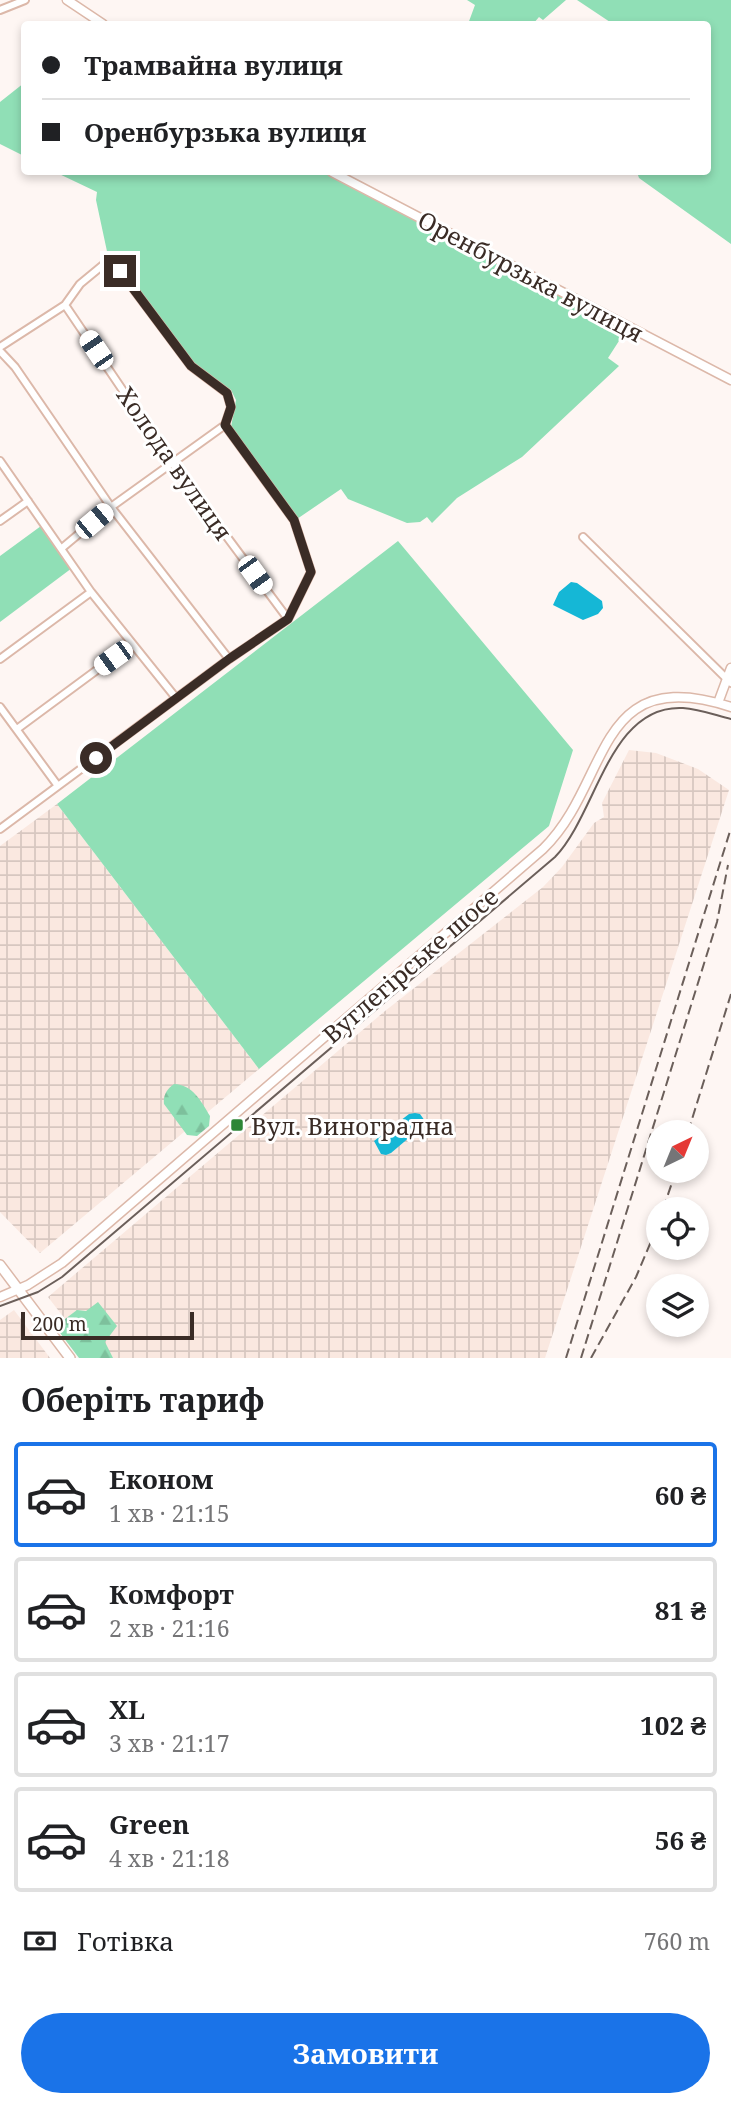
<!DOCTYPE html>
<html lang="uk">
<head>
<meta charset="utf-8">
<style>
	:root { --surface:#fff; --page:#f2f2f2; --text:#202124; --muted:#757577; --line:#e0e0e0; --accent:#1a73e8 }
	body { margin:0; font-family:"Noto Serif",serif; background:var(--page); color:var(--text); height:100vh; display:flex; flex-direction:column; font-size:26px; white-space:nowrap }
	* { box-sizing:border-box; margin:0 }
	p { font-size:23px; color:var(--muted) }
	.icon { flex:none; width:38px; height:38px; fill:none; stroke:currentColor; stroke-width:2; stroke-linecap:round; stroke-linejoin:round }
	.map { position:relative; height:1358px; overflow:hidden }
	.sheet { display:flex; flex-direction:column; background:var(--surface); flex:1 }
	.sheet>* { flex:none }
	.banner { position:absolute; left:21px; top:21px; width:690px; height:154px; border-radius:7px; box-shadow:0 4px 10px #0003; display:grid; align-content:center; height:154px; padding:0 21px; background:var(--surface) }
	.needle { width:46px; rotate:43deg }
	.fabs { position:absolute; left:646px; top:1120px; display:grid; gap:14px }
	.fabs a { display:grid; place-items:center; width:63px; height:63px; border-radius:50%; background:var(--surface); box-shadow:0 4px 10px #0003; font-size:35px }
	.scale { position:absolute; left:21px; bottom:18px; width:173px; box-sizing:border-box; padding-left:7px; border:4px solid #3a2c26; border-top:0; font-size:19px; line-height:24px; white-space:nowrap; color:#3a2c26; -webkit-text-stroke:5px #fff; paint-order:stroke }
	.end { position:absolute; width:32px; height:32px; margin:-16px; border:9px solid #3a2c26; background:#fff; box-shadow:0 0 0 4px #fff }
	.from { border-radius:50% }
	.car { position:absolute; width:21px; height:42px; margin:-21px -10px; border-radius:9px; box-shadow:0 0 5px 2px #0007; background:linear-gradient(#fff 24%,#345 0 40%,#fff 0 76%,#345 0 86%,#fff 0) }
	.banner b { display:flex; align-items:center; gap:24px; height:66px; font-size:26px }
	.banner b+b { border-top:2px solid var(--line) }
	.banner i { width:18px; height:18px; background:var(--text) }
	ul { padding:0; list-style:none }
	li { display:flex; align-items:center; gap:21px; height:105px; margin:0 14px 10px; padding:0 7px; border:4px solid var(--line); border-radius:7px }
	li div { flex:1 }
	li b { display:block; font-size:26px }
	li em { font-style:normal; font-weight:700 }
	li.on { border-color:var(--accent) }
	li>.icon { width:63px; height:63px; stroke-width:1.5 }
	h2 { padding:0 21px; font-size:32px; line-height:84px }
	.pay { display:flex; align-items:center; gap:18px; height:77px; padding:0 21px; font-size:26px }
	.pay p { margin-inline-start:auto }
	.primary-button { display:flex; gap:14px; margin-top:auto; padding:14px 21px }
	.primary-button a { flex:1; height:80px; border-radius:42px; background:var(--accent); color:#fff; font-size:28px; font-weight:700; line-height:80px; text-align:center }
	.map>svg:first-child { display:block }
</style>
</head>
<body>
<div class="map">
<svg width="731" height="1358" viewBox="0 0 731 1358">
	<defs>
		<pattern id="industrial-grid" width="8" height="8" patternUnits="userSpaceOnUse" patternTransform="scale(1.75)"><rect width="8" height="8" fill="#fae8e0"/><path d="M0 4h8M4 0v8" fill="none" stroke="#d7c7c0"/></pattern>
		<pattern id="forest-firs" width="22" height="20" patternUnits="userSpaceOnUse" patternTransform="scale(1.75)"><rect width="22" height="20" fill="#90dfb6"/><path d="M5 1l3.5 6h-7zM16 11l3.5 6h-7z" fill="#7dc09c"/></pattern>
	</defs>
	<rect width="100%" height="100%" fill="#fef6f3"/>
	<path fill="url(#industrial-grid)" d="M629,750L656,753L698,769L729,790L545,1358H95L48,1297L385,1011L543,887L562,867L594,823L604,817L602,803Z
		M57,804L259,1069L40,1253L0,1212V846Z
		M14,1310L50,1358H0V1320Z"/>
	<path fill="url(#forest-firs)" d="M174,1084C193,1085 201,1101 210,1116L209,1126L197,1136L187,1135L164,1104C163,1095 167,1089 174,1084Z
		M98,1302L117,1326L105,1342L113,1358H79L57,1329V1325L77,1310L86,1311Z"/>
	<path fill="#90dfb6" d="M467,0H566L543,20L539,17L533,24H468L475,5Z
		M577,0H731V244L639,178L637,172H707V24H613Z
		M24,83V156L0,144V102Z
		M55,172H322L626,330L608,358L619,366L522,457L457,498L432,523L427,517L420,522L407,523L348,499L341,489L297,519L231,427L236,400L231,390L198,368L108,256L96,200L97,192Z
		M41,526L72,568L0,622V556Z
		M398,541L573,750L549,826L259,1069L57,804Z"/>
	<path fill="#15b7d6" d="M571,582L577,583L602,601L603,608L598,614L583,620L553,605L559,592Z
		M415,1113L420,1114L425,1121L424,1125L391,1153L386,1155L381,1154L374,1141L409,1114Z"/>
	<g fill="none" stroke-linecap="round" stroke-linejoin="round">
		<g stroke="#dcb8a9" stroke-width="10">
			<path id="minor" d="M0,10L25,0
				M65,305L172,463L288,619
				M0,347L65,305L80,284L103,265L114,267L120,271L191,366L227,393L231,407L225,425L294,520L311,572L288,619
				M0,351L15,367L111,507L229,659
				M0,461L91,592L176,698
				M0,521L28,501
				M583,537L731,683
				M62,548L111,507L225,425
				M0,659L91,592
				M0,707L58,786
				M17,729L132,644
				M0,829L229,659L288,619"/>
		</g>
		<g stroke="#dcb8a9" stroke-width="11">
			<path id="tertiary" d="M67,0L103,24
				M332,172L731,380
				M718,703L731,668
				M0,1297L28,1285L62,1263L543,849C612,782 593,662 731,707"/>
		</g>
		<g stroke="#dcb8a9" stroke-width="12">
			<path id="secondary" d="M0,1265L70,1358"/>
		</g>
		<use href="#minor" stroke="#fff" stroke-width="6"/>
		<use href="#tertiary" stroke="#fff" stroke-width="8"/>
		<use href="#secondary" stroke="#fff" stroke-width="9"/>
		<path stroke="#6b5f5a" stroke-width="2" d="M0,1306L38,1292L62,1277L555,857C597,814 609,704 683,708C699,709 715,715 731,719"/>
		<path stroke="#6b5f5a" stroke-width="2" stroke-dasharray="10 5" stroke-linecap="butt" d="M688,1132L731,994
			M663,1209L676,1171
			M566,1358L731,828
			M581,1358L717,922L728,865
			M591,1358L636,1277L658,1225"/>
	</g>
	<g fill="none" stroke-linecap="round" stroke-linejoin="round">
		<path stroke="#3a2c26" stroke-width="9" d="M96,758L229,659L288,619L311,572L294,520L225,425L231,407L227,393L191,366L120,271"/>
	</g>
	<rect fill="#2d8636" stroke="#fff" stroke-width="2.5" x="230" y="1118" width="14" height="14" rx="3.5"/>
	<g text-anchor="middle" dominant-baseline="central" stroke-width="6" stroke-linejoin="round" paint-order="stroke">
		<g font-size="24" fill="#3a2c26" stroke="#fff">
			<text transform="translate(531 276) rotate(28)">Оренбурзька вулиця</text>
			<text transform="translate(175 463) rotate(55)">Холода вулиця</text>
			<text transform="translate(410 965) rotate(-41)">Вуглегірське шосе</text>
		</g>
		<g font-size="24" fill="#3a2c26" stroke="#fff" text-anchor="start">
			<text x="251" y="1125">Вул. Виноградна</text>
		</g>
	</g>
</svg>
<div class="fabs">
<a><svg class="needle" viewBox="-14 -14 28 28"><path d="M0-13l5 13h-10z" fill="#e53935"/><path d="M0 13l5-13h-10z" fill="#757577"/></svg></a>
<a><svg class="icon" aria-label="locate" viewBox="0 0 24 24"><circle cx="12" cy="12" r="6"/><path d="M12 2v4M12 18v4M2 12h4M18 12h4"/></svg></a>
<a><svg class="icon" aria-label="layers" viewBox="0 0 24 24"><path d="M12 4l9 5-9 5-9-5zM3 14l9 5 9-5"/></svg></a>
</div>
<div class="scale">200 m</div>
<i class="end from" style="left:96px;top:758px"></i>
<i class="end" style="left:120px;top:271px"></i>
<i class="car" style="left:96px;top:350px;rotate:326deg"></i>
<i class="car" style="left:94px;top:521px;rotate:50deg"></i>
<i class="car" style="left:255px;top:575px;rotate:144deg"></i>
<i class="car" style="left:113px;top:658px;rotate:234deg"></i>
<div class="banner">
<b><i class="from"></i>Трамвайна вулиця</b>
<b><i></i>Оренбурзька вулиця</b>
</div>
</div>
<section class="sheet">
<h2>Оберіть тариф</h2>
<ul>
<li class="on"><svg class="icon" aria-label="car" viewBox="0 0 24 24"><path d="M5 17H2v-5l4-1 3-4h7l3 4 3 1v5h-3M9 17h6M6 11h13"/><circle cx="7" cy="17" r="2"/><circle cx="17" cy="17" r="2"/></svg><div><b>Економ</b><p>1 хв · 21:15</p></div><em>60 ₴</em></li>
<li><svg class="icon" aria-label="car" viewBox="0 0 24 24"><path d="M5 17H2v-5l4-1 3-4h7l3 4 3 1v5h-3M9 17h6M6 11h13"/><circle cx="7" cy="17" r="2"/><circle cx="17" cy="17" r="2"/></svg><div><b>Комфорт</b><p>2 хв · 21:16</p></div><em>81 ₴</em></li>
<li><svg class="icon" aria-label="car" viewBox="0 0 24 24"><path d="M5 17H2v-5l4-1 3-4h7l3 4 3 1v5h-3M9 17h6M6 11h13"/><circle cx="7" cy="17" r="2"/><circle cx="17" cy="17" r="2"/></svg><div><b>XL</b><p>3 хв · 21:17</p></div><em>102 ₴</em></li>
<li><svg class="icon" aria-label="car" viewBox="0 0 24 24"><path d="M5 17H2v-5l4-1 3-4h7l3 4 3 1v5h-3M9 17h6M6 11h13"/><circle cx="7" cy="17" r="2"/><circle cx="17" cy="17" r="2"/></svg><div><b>Green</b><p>4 хв · 21:18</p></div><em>56 ₴</em></li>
</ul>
<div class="pay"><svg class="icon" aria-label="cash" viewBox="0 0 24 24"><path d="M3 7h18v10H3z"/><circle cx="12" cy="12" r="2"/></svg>Готівка<p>760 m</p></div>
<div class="primary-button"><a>Замовити</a></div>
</section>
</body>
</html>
